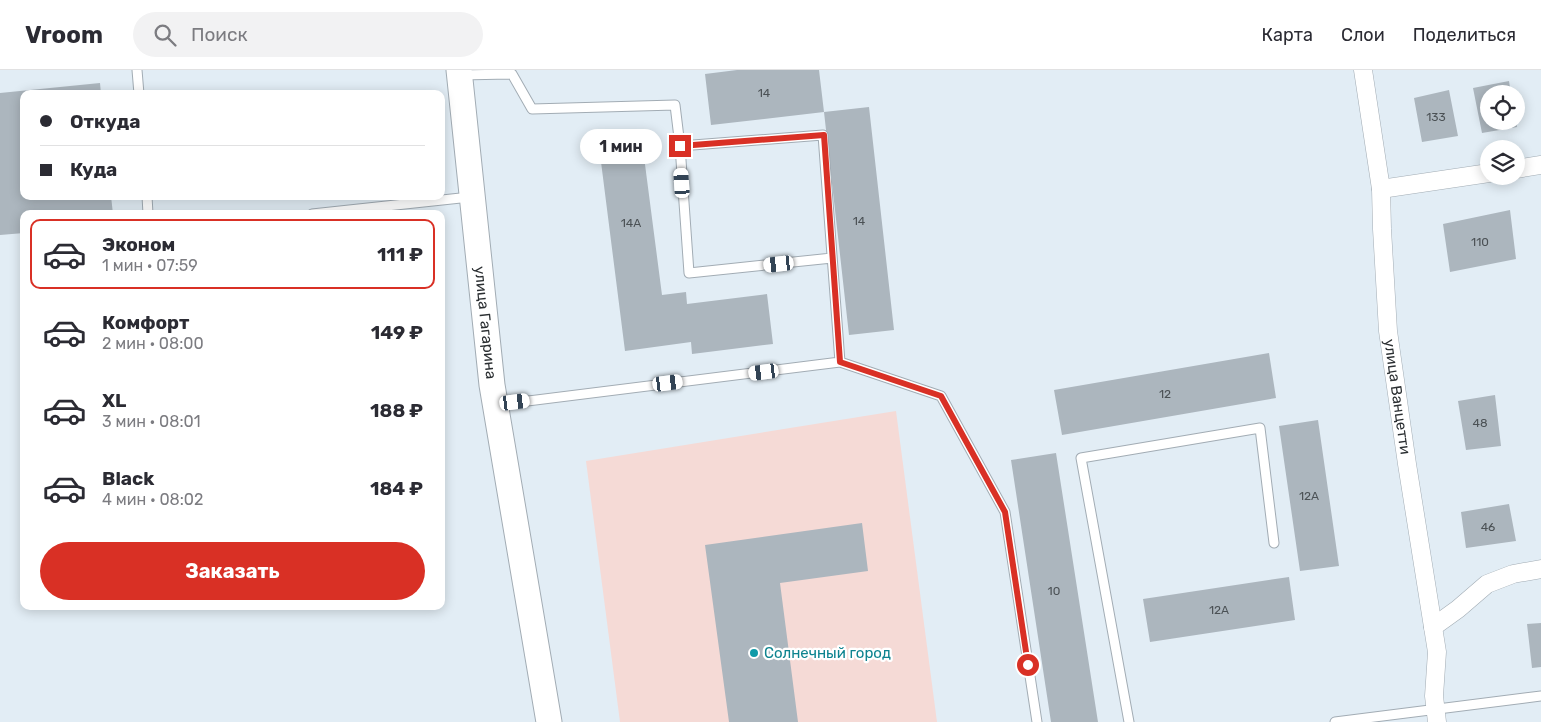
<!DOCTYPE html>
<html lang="ru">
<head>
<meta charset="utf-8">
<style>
	:root { --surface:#fff; --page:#f2f2f3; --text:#2b2b33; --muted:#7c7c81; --line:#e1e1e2; --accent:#d93025 }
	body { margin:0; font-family:Rubik,sans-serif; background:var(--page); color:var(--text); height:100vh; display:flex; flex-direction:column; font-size:19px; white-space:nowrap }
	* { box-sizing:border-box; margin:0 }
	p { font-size:16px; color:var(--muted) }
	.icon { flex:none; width:28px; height:28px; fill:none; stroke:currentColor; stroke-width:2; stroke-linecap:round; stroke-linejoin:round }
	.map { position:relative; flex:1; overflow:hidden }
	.drawer { position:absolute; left:20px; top:140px; width:425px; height:400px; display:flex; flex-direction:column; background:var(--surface); border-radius:10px; box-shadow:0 2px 12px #0003 }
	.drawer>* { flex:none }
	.banner { position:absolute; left:20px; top:20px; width:425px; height:110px; border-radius:10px; box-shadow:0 2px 12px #0003; display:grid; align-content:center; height:110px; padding:0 20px; background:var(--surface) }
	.fabs { position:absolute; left:1480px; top:15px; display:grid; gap:10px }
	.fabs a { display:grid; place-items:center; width:45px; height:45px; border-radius:50%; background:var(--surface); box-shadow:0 2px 12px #0003; font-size:25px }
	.end { position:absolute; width:22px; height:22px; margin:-11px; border:6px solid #d93025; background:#fff; box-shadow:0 0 0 2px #fff }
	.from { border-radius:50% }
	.bubble { position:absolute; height:35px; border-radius:18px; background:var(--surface); box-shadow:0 2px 12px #0003; font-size:16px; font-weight:700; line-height:35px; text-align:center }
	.car { position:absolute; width:15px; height:30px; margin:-15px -8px; border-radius:6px; box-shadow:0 0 4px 1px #0007; background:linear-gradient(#fff 24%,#345 0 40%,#fff 0 76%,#345 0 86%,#fff 0) }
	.banner b { display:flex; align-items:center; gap:18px; height:48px; font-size:19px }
	.banner b+b { border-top:1px solid var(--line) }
	.banner i { width:12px; height:12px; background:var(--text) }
	ul { padding:9px 0 0; list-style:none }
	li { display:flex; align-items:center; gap:15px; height:70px; margin:0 10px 8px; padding:0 10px; border:2px solid transparent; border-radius:10px }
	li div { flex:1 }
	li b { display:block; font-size:19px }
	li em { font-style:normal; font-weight:700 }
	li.active { border-color:var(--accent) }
	li>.icon { width:45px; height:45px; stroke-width:1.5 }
	.action { display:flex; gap:10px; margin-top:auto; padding:10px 20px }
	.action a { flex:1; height:58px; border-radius:30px; background:var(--accent); color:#fff; font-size:20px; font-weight:700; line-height:58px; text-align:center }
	header { display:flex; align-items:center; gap:30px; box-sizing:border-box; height:70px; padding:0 25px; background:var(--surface); border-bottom:1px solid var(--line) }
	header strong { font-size:24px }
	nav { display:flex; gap:28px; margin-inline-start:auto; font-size:18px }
	.search { width:350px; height:45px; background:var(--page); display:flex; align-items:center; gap:12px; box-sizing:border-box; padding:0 18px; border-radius:28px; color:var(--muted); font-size:19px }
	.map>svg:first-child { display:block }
</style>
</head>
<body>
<header>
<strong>Vroom</strong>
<div class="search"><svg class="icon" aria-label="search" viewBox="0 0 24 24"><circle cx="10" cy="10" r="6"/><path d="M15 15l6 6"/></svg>Поиск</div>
<nav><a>Карта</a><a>Слои</a><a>Поделиться</a></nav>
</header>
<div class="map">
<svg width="1541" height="652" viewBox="0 0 1541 652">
	<rect width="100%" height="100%" fill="#e2edf5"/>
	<path fill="#f5dad6" d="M896,341L937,652H620L586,391Z"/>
	<path fill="#acb6be" d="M737,0H819L824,42L711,55L705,4Z
		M1509,11L1511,24H1489V51H1516L1517,57L1482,63L1473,18Z
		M100,13L101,24H24V126H111L113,144H24V163L0,165V23Z
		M1449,20L1458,66L1422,72L1414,28Z
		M869,37L894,260L849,265L824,42Z
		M643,79L662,225L686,222L687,234L767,224L773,274L692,284L691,272L625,281L600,84Z
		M1510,140L1516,189L1450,202L1443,154Z
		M1269,283L1276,328L1062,365L1054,320Z
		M1495,325L1501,376L1466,380L1458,331Z
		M1318,350L1339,496L1300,501L1279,356Z
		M1056,383L1098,652H1051L1011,390Z
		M1509,434L1516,471L1466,478L1461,442Z
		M862,453L868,501L780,513L798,652H729L705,475Z
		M1289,507L1295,550L1150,572L1143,529Z
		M1541,553V597L1532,598L1527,554Z"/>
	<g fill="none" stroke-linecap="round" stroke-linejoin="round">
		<g stroke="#a2acb4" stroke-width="11">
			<path id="lane" d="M137,0L139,24
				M460,5L512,4L532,39L675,35L680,76
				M147,126L148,144
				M312,144L470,127
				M840,292L941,326L1005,442L1037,652
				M496,335L840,292L823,65L680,76L689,203L832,188
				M1129,652L1081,388L1260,358L1274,473
				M1335,652L1541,626"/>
		</g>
		<g stroke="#a2acb4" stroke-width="19">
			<g id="street">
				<path id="s1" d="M1363,0L1381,119L1382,159L1388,261L1407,394L1437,582L1434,626L1437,652"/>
				<path d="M1516,99L1541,95"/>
				<path d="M1381,119L1489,103"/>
				<path d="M1433,557L1458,539L1487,514L1513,504L1541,499"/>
			</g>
		</g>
		<g stroke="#a2acb4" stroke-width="27">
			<g id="secondary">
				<path id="s2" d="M459,0L492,315L549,652"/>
			</g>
		</g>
		<use href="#lane" stroke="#fff" stroke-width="9"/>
		<use href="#street" stroke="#fff" stroke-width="18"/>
		<use href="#secondary" stroke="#fff" stroke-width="25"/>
	</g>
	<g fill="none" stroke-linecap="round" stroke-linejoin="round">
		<path stroke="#d93025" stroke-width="6" d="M680,76L824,65L840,292L941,326L1005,442L1028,595"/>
	</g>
	<circle fill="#0f9aa8" stroke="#fff" stroke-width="2" cx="754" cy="583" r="5"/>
	<g text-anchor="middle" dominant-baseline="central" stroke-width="4.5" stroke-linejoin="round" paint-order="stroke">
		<g font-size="12" fill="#4b5155">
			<text x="764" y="23">14</text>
			<text x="1436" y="47">133</text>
			<text x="859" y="151">14</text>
			<text x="631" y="153">14А</text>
			<text x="1480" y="172">110</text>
			<text x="1165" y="324">12</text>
			<text x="1480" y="353">48</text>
			<text x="1309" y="426">12А</text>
			<text x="1488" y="457">46</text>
			<text x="1054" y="521">10</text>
			<text x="1219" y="540">12А</text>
		</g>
		<g font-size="15" fill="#2b2f32" stroke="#fff">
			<text stroke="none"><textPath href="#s2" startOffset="254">улица Гагарина</textPath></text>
			<text stroke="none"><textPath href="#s1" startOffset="329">улица Ванцетти</textPath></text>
		</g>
		<g font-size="15" fill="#0d838f" stroke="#fff" text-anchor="start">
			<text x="764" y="583">Солнечный город</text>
		</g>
	</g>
</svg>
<div class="fabs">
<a><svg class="icon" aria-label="locate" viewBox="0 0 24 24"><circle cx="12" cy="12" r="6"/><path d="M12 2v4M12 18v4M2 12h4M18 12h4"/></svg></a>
<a><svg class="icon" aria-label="layers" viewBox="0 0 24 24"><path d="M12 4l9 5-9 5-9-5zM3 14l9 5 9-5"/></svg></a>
</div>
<i class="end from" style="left:1028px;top:595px"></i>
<i class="end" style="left:680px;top:76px"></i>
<div class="bubble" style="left:580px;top:59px;width:82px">1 мин</div>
<i class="car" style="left:682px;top:113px;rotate:356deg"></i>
<i class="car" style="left:779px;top:194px;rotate:264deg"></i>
<i class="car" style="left:764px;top:302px;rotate:263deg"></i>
<i class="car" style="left:668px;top:313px;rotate:83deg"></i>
<i class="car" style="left:515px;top:332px;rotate:83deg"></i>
<div class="banner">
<b><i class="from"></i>Откуда</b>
<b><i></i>Куда</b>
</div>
<section class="drawer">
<ul>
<li class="active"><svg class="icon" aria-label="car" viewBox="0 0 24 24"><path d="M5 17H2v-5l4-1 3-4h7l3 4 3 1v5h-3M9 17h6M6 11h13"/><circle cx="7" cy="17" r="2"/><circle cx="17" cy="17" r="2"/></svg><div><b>Эконом</b><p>1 мин · 07:59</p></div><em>111 ₽</em></li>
<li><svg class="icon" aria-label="car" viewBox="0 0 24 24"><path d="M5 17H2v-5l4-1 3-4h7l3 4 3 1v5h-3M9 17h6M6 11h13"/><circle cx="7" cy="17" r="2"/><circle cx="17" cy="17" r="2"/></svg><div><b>Комфорт</b><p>2 мин · 08:00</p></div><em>149 ₽</em></li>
<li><svg class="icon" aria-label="car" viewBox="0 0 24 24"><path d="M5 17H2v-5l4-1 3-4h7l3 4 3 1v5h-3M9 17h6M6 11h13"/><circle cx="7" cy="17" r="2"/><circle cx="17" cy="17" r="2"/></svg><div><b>XL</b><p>3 мин · 08:01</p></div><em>188 ₽</em></li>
<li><svg class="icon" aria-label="car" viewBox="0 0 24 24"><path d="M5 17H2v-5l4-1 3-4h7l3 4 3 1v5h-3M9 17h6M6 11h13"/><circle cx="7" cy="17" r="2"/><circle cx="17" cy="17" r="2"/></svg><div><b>Black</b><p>4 мин · 08:02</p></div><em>184 ₽</em></li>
</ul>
<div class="action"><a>Заказать</a></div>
</section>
</div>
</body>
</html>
